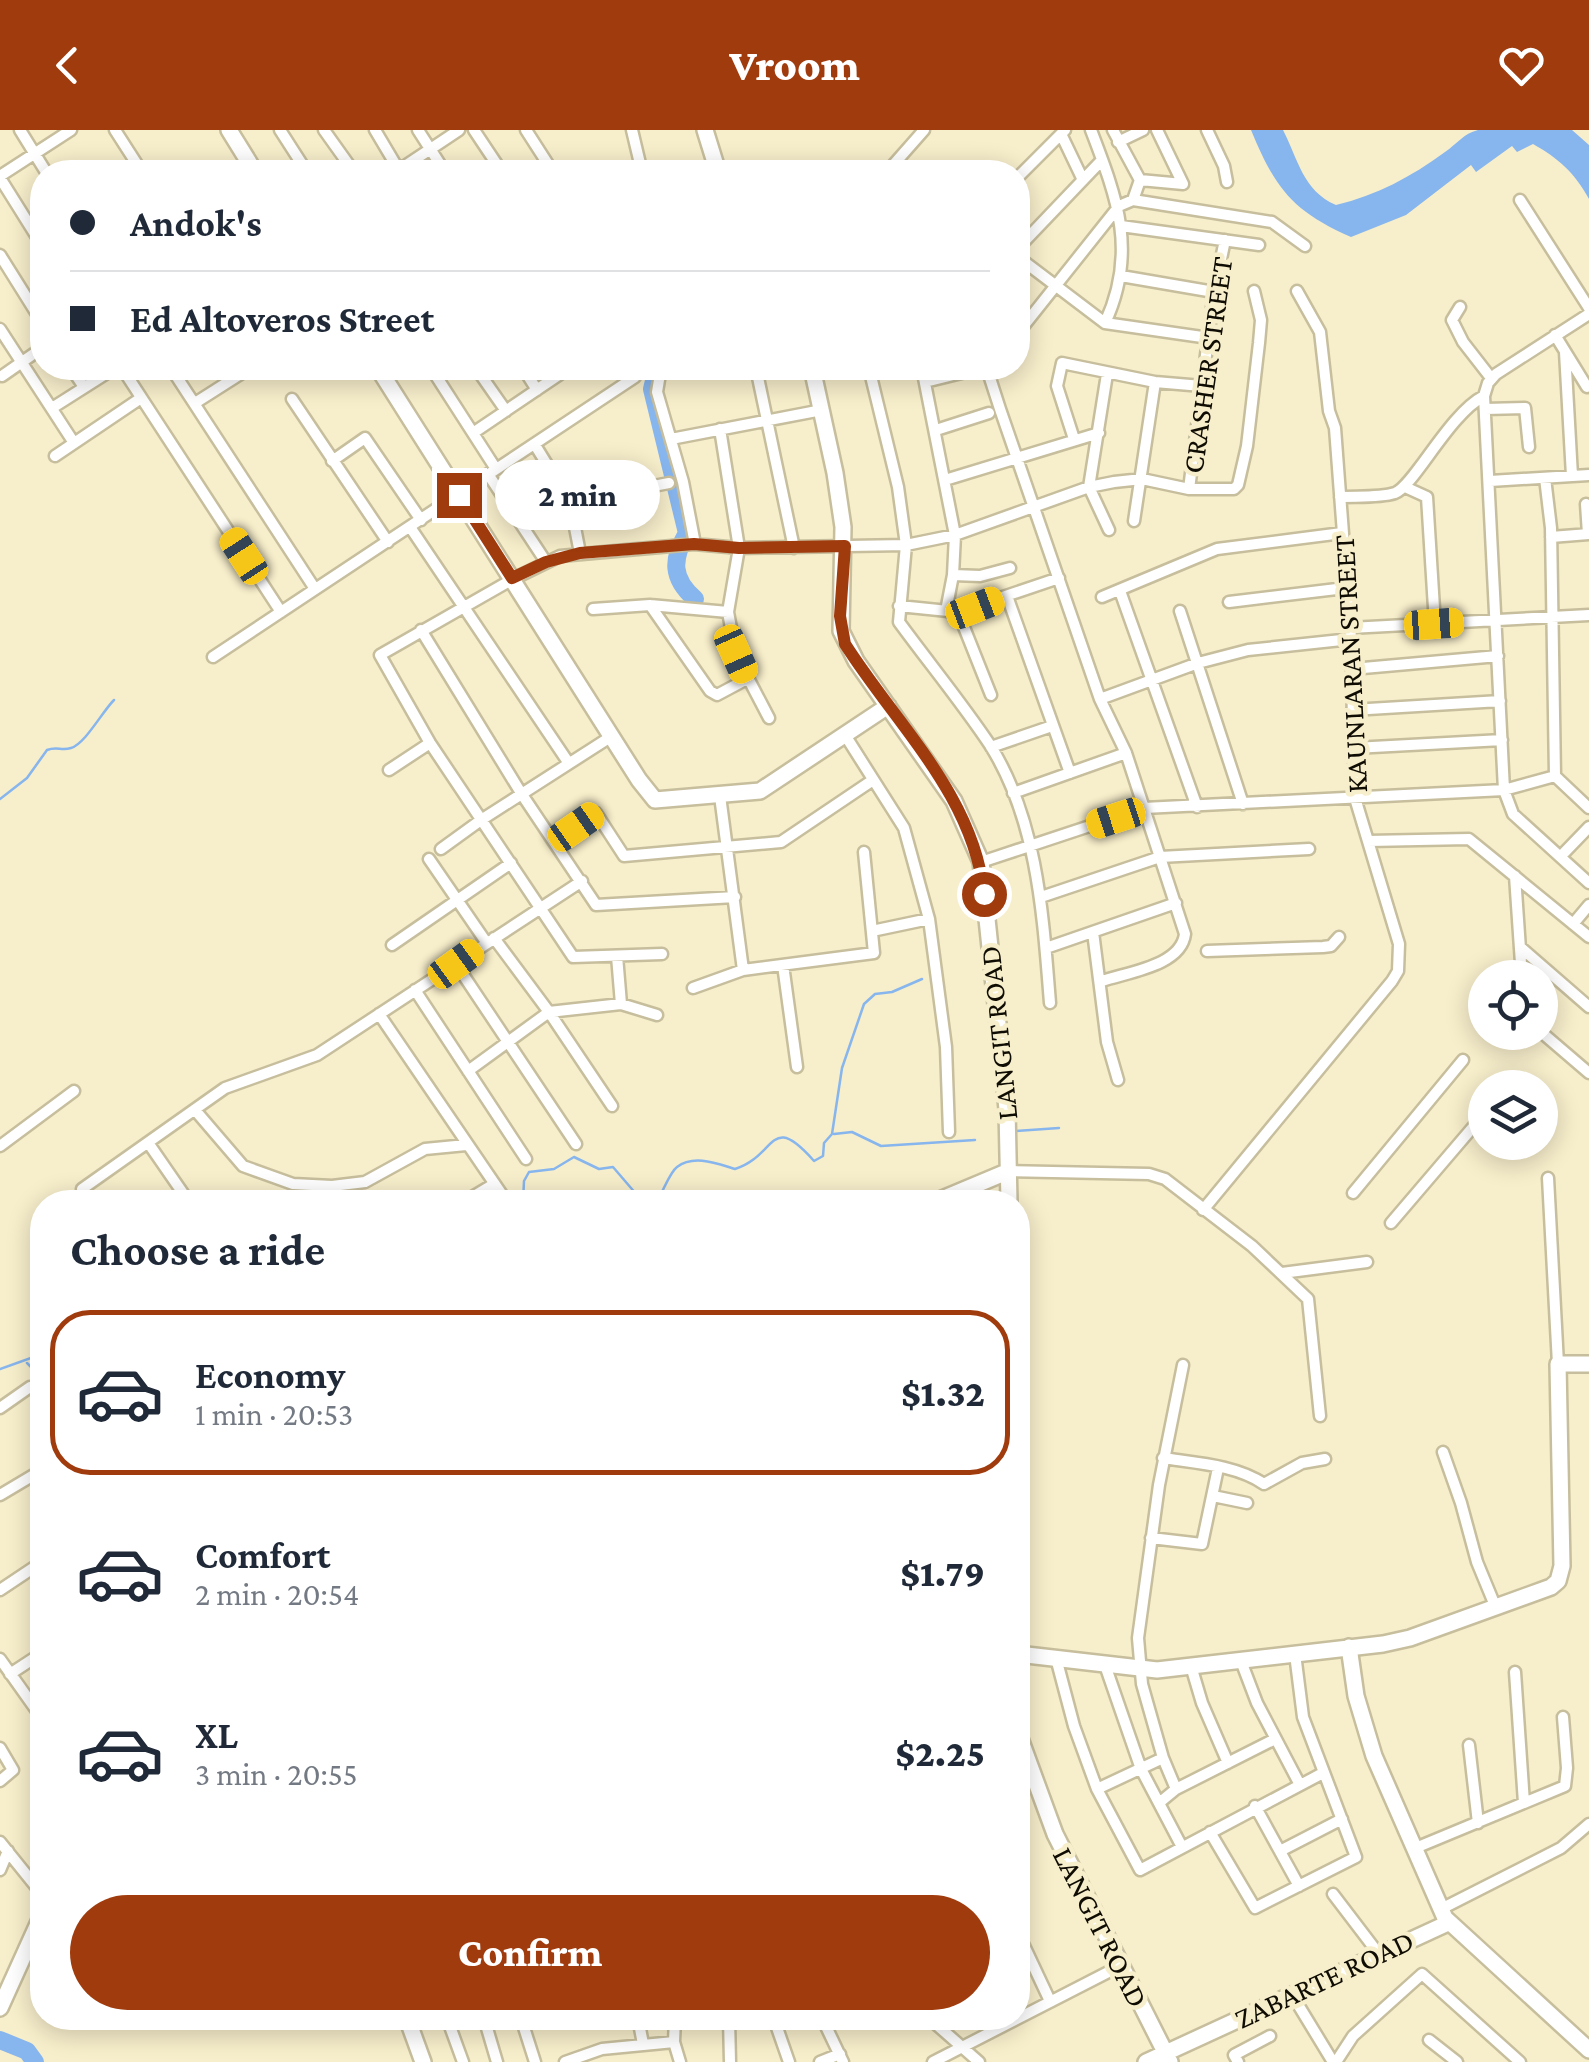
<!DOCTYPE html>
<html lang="en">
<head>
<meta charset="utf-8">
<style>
	:root { --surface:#fff; --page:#f6f6f7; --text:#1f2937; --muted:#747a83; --line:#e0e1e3; --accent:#a03b0d }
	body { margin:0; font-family:"Crimson Pro",serif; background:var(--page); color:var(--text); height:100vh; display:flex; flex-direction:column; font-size:38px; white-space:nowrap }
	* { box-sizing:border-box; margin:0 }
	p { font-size:32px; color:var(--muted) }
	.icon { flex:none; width:55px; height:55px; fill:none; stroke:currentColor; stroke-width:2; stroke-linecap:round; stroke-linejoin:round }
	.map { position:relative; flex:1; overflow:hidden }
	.sheet { position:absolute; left:30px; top:1060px; width:1000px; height:840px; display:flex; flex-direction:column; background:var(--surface); border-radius:40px; box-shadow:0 5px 25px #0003 }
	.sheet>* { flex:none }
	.guide { position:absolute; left:30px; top:30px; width:1000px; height:220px; border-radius:40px; box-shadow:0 5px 25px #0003; display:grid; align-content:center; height:220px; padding:0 40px; background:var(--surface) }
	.tools { position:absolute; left:1468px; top:830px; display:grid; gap:20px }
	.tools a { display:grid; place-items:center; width:90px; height:90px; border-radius:50%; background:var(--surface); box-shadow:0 5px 25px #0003; font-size:50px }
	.end { position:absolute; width:45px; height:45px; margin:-22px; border:12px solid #a03b0d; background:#fff; box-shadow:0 0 0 5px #fff }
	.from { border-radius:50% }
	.bubble { position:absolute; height:70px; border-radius:35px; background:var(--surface); box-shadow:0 5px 25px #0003; font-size:32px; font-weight:800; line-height:70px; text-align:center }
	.car { position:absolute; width:30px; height:60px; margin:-30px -15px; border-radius:12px; box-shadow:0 0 8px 2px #0007; background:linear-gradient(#f5c518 24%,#345 0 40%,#f5c518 0 76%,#345 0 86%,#f5c518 0) }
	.guide b { display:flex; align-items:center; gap:35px; height:95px; font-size:38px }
	.guide b+b { border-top:2px solid var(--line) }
	.guide i { width:25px; height:25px; background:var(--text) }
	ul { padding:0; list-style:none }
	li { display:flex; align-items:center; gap:30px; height:165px; margin:0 20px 15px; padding:0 20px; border:5px solid transparent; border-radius:40px }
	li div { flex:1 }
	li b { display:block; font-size:38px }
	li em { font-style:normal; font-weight:800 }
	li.active { border-color:var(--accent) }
	li>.icon { width:90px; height:90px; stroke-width:1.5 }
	h2 { padding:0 40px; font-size:45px; line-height:120px }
	.action { display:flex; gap:20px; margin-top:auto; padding:20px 40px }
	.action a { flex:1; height:115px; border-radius:60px; background:var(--accent); color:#fff; font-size:40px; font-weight:800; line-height:115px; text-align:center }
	header { display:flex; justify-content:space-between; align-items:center; height:130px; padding:0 40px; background:var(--accent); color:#fff; font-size:45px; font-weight:800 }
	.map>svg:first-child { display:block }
</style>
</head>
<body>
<header><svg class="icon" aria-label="back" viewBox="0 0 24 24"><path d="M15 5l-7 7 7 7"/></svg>Vroom<svg class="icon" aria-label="heart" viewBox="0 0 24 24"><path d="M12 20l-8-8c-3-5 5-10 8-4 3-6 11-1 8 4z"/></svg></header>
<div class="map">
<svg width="1589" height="1932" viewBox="0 0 1589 1932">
	<rect width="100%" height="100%" fill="#f7eecb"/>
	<path fill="#87b5ed" d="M1251,0H1283C1298,29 1303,61 1336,75C1377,65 1411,47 1445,22C1458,13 1463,4 1478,0H1572L1589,15V69C1575,43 1558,28 1533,14L1517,22L1512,16L1476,42L1471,35L1406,85L1351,107C1292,81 1275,58 1251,0Z"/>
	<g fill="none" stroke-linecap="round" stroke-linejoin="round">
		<path stroke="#87b5ed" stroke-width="2.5" d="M0,669L27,648L47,620C57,616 61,621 71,618C85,614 102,582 114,570
			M1016,1001L1059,998
			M834,1004L852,1002L881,1016L975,1010
			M523,1072L524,1051L529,1042L554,1039L574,1027L599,1039L613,1037L643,1072
			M656,1072C663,1063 669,1043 677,1037C694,1024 718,1034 735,1039C777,1026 769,980 814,1031L823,1026L824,1013L832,1004L842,938L864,874L875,864L892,862L922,849
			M27,1233L42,1248
			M0,1239L42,1224"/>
		<path stroke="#87b5ed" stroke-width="18" d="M657,238L652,259L687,403C672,429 671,448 695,469
			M0,1910L27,1921L35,1932"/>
		<g stroke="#c7be9d" stroke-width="15">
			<path id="street" d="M20,0L46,42
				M115,0L142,42
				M280,0L307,42
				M324,0L354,42
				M375,0L400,42
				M418,0L445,42
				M474,0L502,42
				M526,0L553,42
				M632,0L642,42
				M1091,0C1117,68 1138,122 1105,193
				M1113,0L1140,50L1183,54
				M1157,0L1183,54
				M1207,0L1224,36L1227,52
				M1061,4L1083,50
				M1118,12L1143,0
				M396,42L459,0
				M887,42L924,0
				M0,46L71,0
				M1018,47L1065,0
				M0,48L42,115
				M1133,70L1272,92L1305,116
				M1520,70L1589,178
				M1121,96L1259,115
				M1018,118L1102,30
				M0,125L42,192
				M1018,127L1105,193L1209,208
				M1121,146L1214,162
				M1460,177L1452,190L1463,212L1491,248
				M1589,184L1496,244L1488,253L1484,266L1504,660L1513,684L1589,753
				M0,199L74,313
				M1018,203L1119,76L1133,70L1140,50
				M1555,205L1587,257
				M1565,222L1572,346
				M71,238L84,257
				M122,238L281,482
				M171,238L315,459
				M431,238L496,339
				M476,238L506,281
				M523,238L537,260
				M661,238L657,262L683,352L695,414
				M756,238L794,418
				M869,238L898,357L906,415L899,492C929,533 962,573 990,615C1038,691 1043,787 1050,873
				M922,238L955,405L953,445L946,481
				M992,238L990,248L1000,279L1100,569L1126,623L1185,804C1181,836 1128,842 1102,851
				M1107,244L1089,357L1109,400
				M2,246L42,218
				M925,252L982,238
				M292,269L388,412
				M195,273L250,238
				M52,278L115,238
				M1485,279L1525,278L1529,317
				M720,299L739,418L728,482L736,525L769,588
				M936,300L989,283
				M473,303L569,238
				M671,309L822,280
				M1074,309L1057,256L1062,233L1155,252L1202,256
				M535,315L570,372L580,423
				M55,326L141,268
				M332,331L365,308L421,390
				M488,344L546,432
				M1545,348L1551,398L1555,646L1589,678
				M945,350L1099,303
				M1490,351L1589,345
				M1405,357L1427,367L1435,494
				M1189,359L1214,162L1225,110
				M1340,367C1357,366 1379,368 1395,363C1414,356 1449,284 1484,266
				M570,372L669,353
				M1586,374L1588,404
				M1134,391L1155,252
				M410,397L568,632
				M1551,407L1589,404
				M953,445L980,446L1010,438
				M1120,461L1197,677
				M1007,466L1070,643
				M1102,467L1217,419L1342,403
				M1229,472L1345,458
				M650,475L710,561L717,565L747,549
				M899,476L958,482L1059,448
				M593,479L650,475L728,482
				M1180,481L1243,674
				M958,482L991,565
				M1350,498L1589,485
				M421,500L521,663L596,775L735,767
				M213,527L635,247L629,238
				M1352,539L1498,526
				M1100,569L1198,533L1248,520L1351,509
				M1352,580L1500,571
				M845,605L904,698L929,789L946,917L949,1002
				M991,617L1052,596
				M1354,618L1502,610
				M389,640L430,613
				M1013,663L1126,623
				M720,666L743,840
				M556,711L596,683L624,726L781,712L873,650
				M1368,711L1469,709L1589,807
				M441,719L481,690L612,606
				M1561,726L1589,697
				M429,729L486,812
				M981,732L1144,678L1504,660L1555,646
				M1515,746L1522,848
				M1041,767L1160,727L1309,719
				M1573,794L1589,775
				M872,801L929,789
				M1093,802L1107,912L1118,950
				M494,808L549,882L612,976
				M392,815L511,733
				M1520,817L1589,877
				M1046,818L1176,773
				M1207,821L1323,817L1331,816L1339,807
				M662,824L573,827L430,613L380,525L513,449L560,426L694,414L739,418L906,415L955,405L1089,357L1114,352L1142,349L1189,359H1234L1238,355L1247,316L1259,213L1261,190L1254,161
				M617,826L621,874
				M456,834L576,1014
				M783,835L797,937
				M693,858L743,840L874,823L864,722
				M415,860L526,1029
				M379,884L507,1072
				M1540,901L1589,943
				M468,941L549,882L621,874L657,885
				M195,980L243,1036L293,1054L332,1056L365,1052L425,1019L466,1015
				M149,1014L189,1072
				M0,1016L74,961
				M1009,1041L1149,1044L1165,1049L1252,1116L1308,1169L1320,1286
				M1548,1048L1558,1234
				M82,1059L225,958L317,925L582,751
				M1353,1063L1463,930
				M464,1072L494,1054
				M1203,1080L1392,851L1398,841L1399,814L1355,668L1351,509L1335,298L1329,281L1320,202L1297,161
				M1391,1093L1485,983
				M1282,1143L1367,1132
				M0,1278L30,1257
				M1443,1322L1461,1373L1477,1432L1496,1478
				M1163,1328C1196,1333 1236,1335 1264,1354L1302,1333L1325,1329
				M0,1365L42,1340
				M1213,1366L1247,1373
				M1151,1408L1202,1414L1218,1338
				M0,1460L42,1432
				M1056,1528L1074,1596L1097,1659L1140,1740L1323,1643
				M0,1529L42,1588
				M1241,1531L1257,1573L1299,1653
				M1105,1535L1141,1639L1182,1717
				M1191,1536L1202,1573L1228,1633
				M1515,1542L1524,1673
				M10,1544L42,1523
				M1469,1615L1478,1693
				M0,1618L13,1640L0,1651
				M1097,1659L1163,1628
				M1176,1659L1163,1628L1142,1554L1138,1508L1159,1355L1183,1235
				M1159,1673L1176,1659L1275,1609
				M1255,1676L1299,1756
				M1210,1702L1255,1778L1356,1727L1303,1587L1295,1524
				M0,1712L42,1764
				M1413,1719L1565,1656L1567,1638L1563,1587
				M1280,1721L1342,1689
				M0,1740L8,1721
				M1333,1764L1378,1823
				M1441,1779L1561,1718L1589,1694
				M1018,1803L1050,1871
				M1291,1863L1333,1932
				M447,1888L463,1932
				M484,1888L497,1932
				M521,1888L535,1932
				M638,1888L643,1914
				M675,1888L674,1912L680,1932
				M729,1888L730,1932
				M765,1888H785
				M822,1888L843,1932
				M929,1888L979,1932
				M774,1889L789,1932
				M1429,1910L1457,1932
				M565,1932L602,1919L674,1912
				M820,1932L840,1924
				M933,1932L1120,1836
				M1238,1932L1234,1925L1270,1906
				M1336,1932L1353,1906L1422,1844L1520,1932"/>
		</g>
		<g stroke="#c7be9d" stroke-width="20">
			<path id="secondary" d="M229,0L255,42
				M705,0L718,42
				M378,238L639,650L655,670L760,661L888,576
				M812,238L835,343L843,397L841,501L856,531L954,671L981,732L1007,979L1009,1072
				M935,1072L1009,1041
				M1349,1517L1356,1566L1374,1626L1445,1788L1589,1920
				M1018,1524L1157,1540L1383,1514L1410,1508L1551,1457L1558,1451L1562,1436L1558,1234H1589
				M1018,1603L1055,1704L1170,1932
				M0,1878L42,1785
				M407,1888L423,1932
				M1146,1932L1448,1793"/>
		</g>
		<use href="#street" stroke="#fff" stroke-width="10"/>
		<use href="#secondary" stroke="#fff" stroke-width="15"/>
	</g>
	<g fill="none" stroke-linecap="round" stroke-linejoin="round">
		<path stroke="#a03b0d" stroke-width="12" d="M459,365L512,448L546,432L580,423L694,414L739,418L845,416L840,486L845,514C896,594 974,666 984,764"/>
	</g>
	<g text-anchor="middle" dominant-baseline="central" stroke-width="9" stroke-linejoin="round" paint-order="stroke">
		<g font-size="30" fill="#0f0c03" stroke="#f7eecb">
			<text transform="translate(1207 235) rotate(-82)">CRASHER STREET</text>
			<text transform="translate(1350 534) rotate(-93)">KAUNLARAN STREET</text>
			<text transform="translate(998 903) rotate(-96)">LANGIT ROAD</text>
			<text transform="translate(1101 1797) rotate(63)">LANGIT ROAD</text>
			<text transform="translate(1324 1849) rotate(-25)">ZABARTE ROAD</text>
		</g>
	</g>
</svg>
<div class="tools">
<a><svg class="icon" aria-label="locate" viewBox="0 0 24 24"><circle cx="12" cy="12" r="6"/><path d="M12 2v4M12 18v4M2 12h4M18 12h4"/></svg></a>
<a><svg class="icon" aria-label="layers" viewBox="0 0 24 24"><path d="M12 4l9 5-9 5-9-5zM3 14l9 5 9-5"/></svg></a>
</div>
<i class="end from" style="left:984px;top:764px"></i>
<i class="end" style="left:459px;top:365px"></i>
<div class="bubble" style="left:495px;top:330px;width:165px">2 min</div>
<i class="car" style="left:244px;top:426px;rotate:327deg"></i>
<i class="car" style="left:975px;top:478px;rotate:69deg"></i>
<i class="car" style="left:1434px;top:494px;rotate:86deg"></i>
<i class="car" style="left:736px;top:524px;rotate:156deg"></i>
<i class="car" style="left:1116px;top:688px;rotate:252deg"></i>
<i class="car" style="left:576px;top:697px;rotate:55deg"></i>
<i class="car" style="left:456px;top:834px;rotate:54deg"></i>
<div class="guide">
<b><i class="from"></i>Andok's</b>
<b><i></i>Ed Altoveros Street</b>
</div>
<section class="sheet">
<h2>Choose a ride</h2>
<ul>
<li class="active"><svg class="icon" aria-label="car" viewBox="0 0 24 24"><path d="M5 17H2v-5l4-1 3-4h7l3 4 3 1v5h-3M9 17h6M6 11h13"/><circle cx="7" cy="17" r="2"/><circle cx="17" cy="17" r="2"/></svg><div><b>Economy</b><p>1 min · 20:53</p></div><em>$1.32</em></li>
<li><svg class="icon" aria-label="car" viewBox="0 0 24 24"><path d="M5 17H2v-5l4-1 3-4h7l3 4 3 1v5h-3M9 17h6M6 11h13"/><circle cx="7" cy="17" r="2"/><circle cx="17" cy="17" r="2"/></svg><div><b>Comfort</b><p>2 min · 20:54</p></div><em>$1.79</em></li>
<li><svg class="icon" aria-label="car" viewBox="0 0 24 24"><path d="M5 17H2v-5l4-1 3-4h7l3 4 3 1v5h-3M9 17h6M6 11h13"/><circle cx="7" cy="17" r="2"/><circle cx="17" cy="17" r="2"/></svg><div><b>XL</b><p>3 min · 20:55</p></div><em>$2.25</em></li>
</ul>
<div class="action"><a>Confirm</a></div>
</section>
</div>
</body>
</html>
